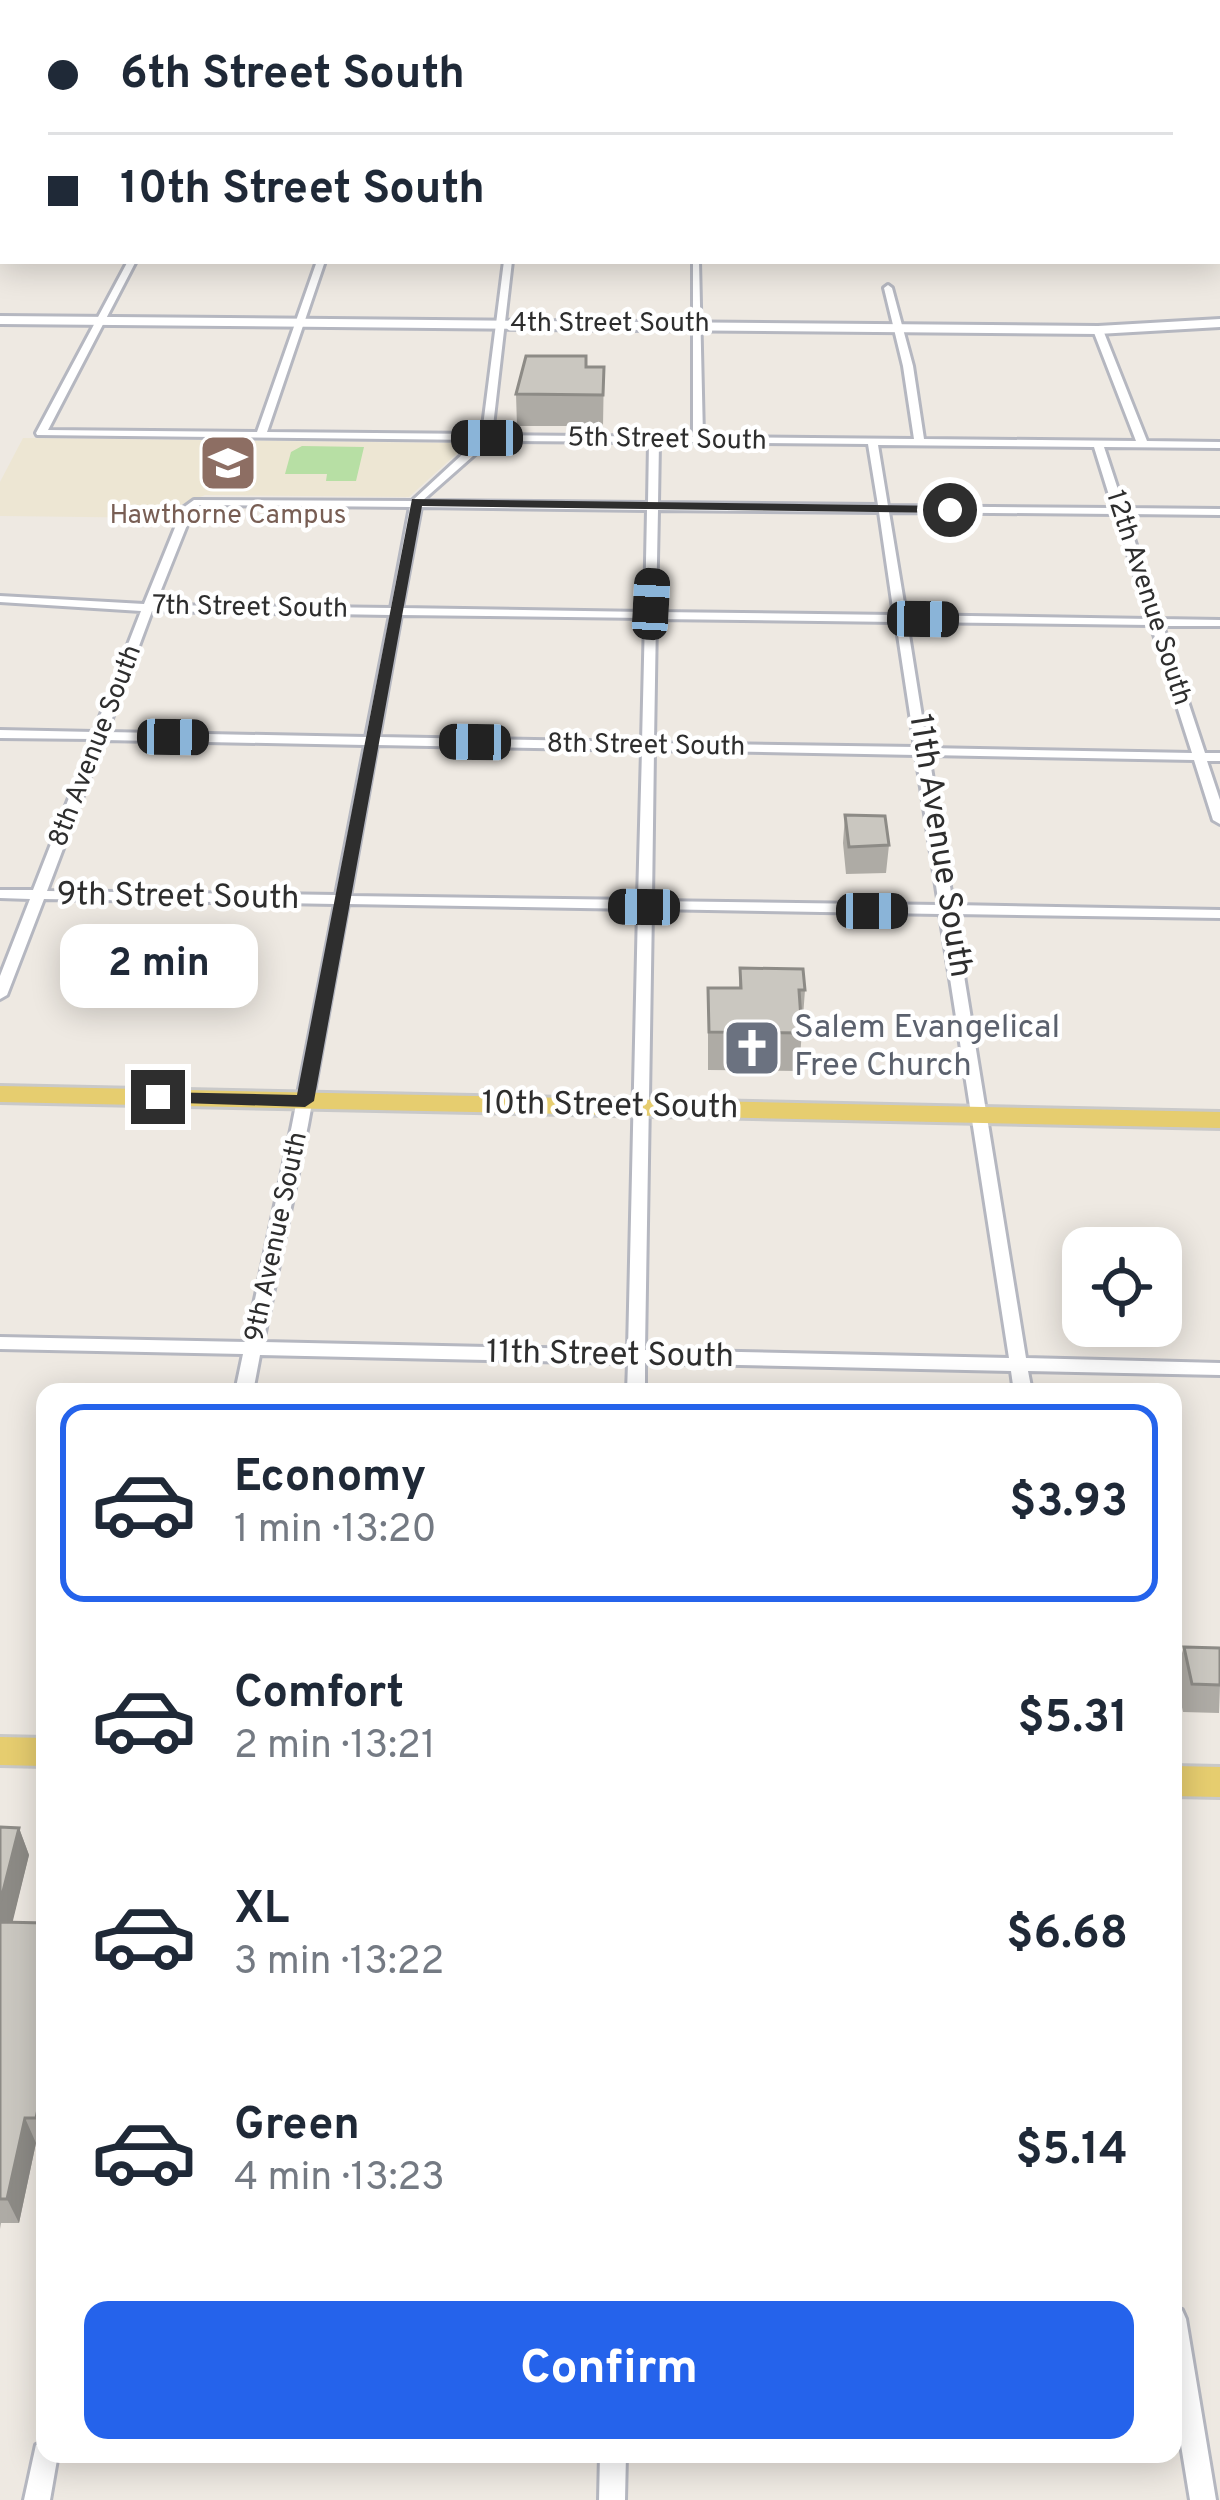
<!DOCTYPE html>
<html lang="en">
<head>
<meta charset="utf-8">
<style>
	:root { --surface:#fff; --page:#f6f6f7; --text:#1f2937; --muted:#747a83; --line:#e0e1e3; --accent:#2563eb }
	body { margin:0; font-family:Overpass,sans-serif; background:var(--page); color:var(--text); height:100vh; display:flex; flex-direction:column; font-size:45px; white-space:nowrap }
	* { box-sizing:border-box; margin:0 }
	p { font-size:39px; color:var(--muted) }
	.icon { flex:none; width:66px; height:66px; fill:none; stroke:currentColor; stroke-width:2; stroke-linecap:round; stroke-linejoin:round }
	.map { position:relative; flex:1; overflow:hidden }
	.panel { position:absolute; left:36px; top:1383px; width:1146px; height:1080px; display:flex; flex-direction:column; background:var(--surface); border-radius:24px; box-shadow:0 6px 30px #0003 }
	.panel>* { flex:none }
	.guide { position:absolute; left:0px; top:0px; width:1221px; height:264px; box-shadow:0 6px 30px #0003; display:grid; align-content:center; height:264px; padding:0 48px; background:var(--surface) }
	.buttons { position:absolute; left:1062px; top:1227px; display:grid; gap:24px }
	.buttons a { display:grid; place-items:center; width:120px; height:120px; border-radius:24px; background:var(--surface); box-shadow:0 6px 30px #0003; font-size:60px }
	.end { position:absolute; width:54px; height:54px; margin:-27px; border:15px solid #2e2e2e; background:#fff; box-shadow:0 0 0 6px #fff }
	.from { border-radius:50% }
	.bubble { position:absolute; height:84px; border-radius:24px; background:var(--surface); box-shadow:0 6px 30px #0003; font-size:39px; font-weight:700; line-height:84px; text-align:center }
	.car { position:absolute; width:36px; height:72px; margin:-36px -18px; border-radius:15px; box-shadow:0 0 9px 3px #0007; background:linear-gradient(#222 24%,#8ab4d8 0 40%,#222 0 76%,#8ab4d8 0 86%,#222 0) }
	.guide b { display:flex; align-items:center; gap:42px; height:114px; font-size:45px }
	.guide b+b { border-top:3px solid var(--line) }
	.guide i { width:30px; height:30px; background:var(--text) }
	ul { padding:21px 0 0; list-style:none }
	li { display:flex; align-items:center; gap:36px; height:198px; margin:0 24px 18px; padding:0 24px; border:6px solid transparent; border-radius:24px }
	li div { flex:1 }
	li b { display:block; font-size:45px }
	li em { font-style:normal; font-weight:700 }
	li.active { border-color:var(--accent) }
	li>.icon { width:108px; height:108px; stroke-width:1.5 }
	.button { display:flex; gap:24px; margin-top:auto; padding:24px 48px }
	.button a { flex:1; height:138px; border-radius:24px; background:var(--accent); color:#fff; font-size:48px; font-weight:700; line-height:138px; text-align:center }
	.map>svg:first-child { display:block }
</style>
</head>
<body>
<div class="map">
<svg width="1220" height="2500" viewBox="0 0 1220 2500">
	<rect width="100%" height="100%" fill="#eee9e2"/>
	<path fill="#ede6d3" d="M23,438L453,443L464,447L409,497L205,495L180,505L170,518L0,516V482Z"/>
	<path fill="#b7dfa4" d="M302,446L364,447L356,481H326L327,474H285L291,452Z"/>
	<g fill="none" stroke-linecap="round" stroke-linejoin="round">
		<g stroke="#b5b7c0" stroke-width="6">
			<path id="street" d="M162,0H168L167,3H161Z
				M305,0H311L310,3H304Z
				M450,0H456L455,3H449Z
				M591,0H597V3H591Z
				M875,0H881L882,3H876Z
				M1007,0H1013L1014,3H1008Z
				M3,35V39L0,40V36Z
				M1218,76H1220V80H1218Z
				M1218,110H1220V114H1218Z
				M0,173H3V179H0Z
				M128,261H136L48,430L257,432L317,261H325L267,432L482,434L504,261H512L492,435L693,437V263L699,261L703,437L914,439L903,366L884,288L888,285L892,288L913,366L924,439L1136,441L1093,330L1098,327L1103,330L1147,441L1220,442V448L1104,447L1124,508L1220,509V515L1126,514L1160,619L1220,620V626H1163L1205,753H1220V761H1207L1220,800V824L1213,820L1194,760L929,755L953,905L1220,910V918L954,914L1026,1358L1220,1363V1375L1028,1371L1032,1392H1014L1011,1371L645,1363V1392H627L628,1363L260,1355L253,1392H235L243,1354L0,1349V1337L246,1342L292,1125L335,904L44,899L7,995L0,999V976L30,899L0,898V890H33L92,739L0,738V730L94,732L141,611L0,602V596L144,604L183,508L194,500L412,501L478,440L37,435L36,433ZM490,441L649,442L648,503L422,501ZM659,442L868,444L878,505L658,503ZM878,445L1094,447L1113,508L888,506ZM200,505L410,507L391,608L155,605L193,510ZM421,507L647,510L645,612L402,608ZM658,510L879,512L894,615L656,612ZM889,512L1115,514L1149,619L906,615ZM152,611L390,615L366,737L107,732ZM401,615L645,618L642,742L379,737ZM656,619L896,622L915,747L654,743ZM907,622L1151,625L1192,753L927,748ZM104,740L365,745L336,895L47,891ZM377,745L642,750L638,900L350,896ZM654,750L916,755L939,905L652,901ZM348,904L638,909L628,1350L263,1342L308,1125ZM652,909L940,914L1009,1358L645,1350Z
				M1173,2306L1182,2310L1186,2319L1216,2500H1190L1173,2396Z
				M45,2441V2454H58L50,2500H24L36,2445Z
				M600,2454H626L625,2500H599Z"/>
		</g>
		<g stroke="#b5b7c0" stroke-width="6">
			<path id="secondary" d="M0,316L1098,326L1220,319V327L1098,334L0,324Z"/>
		</g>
		<g stroke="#c9c9c9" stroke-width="6">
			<path id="primary" d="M0,1086L1220,1112V1128L0,1102Z
				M0,1737L45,1738V1766L0,1765Z
				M1173,1766L1220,1767V1797L1173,1796Z"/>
		</g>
		<use href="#street" fill="#fff" fill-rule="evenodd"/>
		<use href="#secondary" fill="#fff" fill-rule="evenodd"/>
		<use href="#primary" fill="#e6cd6f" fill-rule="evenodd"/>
	</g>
	<path fill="#aeaba5" d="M586,367H604L603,426H517L516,394Z
		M845,815L889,845L886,873L846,874L843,843Z
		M740,968L805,990L799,1071L708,1070V988H739Z
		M1184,1647L1220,1685L1219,1713L1183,1712L1175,1675Z
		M0,1827L19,1828L29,1855L12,1922L45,1923V2143H36L19,2223H1L0,2229Z"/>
	<path fill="#8d8b86" d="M19,1828L29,1855L6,1949L0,1934V1903Z
		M45,2078V2139L36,2118Z
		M25,2118L36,2143L19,2223L7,2199Z"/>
	<path fill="#cac7c0" stroke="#8d8b86" stroke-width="3" d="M526,356H586V367H604L603,395L516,394Z
		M845,815L885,816L889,845L849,847Z
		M740,968L803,969L805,990H799L802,1033L709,1032L708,988H741Z
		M1184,1647L1220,1648V1685L1192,1684Z
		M0,1827L19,1828L0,1903Z
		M0,1922L45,1923V2078L36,2118H25L7,2199H0Z"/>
	<path fill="#2e2e2e" d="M412,499L950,506L957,510L950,513L422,506L314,1101L305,1107L152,1102L149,1097L158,1092L297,1095Z"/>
	<defs>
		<g id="school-square" transform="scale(3)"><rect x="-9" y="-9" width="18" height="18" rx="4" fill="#8d6e63" stroke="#fff"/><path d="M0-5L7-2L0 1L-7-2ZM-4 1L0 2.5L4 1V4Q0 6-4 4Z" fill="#fff"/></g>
		<g id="church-square" transform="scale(3)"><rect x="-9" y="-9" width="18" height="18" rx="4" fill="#6b7280" stroke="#fff"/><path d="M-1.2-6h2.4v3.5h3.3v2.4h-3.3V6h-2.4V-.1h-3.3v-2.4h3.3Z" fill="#fff"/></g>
	</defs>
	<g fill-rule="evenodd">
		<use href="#school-square" x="228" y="463"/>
		<use href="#church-square" x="752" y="1048"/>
	</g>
	<g text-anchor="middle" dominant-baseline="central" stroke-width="9" stroke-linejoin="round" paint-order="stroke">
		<g font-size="27" fill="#2e2e2e" stroke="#fff">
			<text x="610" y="324">4th Street South</text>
			<text transform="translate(667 440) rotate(1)">5th Street South</text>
			<text transform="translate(1148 598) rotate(72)">12th Avenue South</text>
			<text transform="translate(250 608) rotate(1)">7th Street South</text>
			<text transform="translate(96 746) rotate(-69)">8th Avenue South</text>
			<text transform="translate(646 746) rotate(1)">8th Street South</text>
			<text transform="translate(277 1237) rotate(-78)">9th Avenue South</text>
		</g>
		<g font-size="27" fill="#785e54" stroke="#fff">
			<text x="228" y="516">Hawthorne Campus</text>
		</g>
		<g font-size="33" fill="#2e2e2e" stroke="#fff">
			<text transform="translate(939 846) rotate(81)">11th Avenue South</text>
			<text transform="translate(178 898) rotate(1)">9th Street South</text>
			<text transform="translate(610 1107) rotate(1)">10th Street South</text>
			<text transform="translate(610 1356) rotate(1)">11th Street South</text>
		</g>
		<g font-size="33" fill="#5b616d" stroke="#fff" text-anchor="start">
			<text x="794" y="1029">Salem Evangelical<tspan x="794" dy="38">Free Church</tspan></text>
		</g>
	</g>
</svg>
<div class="buttons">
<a><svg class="icon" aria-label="locate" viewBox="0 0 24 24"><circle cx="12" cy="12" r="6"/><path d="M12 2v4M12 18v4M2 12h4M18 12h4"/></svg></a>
</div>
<i class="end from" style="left:950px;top:510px"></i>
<i class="end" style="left:158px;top:1097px"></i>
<div class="bubble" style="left:60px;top:924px;width:198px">2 min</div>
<i class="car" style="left:487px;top:438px;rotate:270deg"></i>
<i class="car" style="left:651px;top:604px;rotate:3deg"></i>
<i class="car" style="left:923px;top:619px;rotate:91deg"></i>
<i class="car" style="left:173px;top:737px;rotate:91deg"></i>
<i class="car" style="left:475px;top:742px;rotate:271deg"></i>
<i class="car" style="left:644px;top:907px;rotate:271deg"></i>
<i class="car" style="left:872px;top:911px;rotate:90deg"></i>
<div class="guide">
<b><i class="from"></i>6th Street South</b>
<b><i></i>10th Street South</b>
</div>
<section class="panel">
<ul>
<li class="active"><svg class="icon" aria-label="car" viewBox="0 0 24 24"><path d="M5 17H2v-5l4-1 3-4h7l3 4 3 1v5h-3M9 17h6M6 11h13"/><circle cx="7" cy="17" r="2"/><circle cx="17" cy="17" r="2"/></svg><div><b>Economy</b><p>1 min · 13:20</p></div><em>$3.93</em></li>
<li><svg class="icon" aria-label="car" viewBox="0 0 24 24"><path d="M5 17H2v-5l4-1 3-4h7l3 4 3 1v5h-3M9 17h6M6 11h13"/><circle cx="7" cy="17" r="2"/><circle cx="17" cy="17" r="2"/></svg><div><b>Comfort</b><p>2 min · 13:21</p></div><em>$5.31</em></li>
<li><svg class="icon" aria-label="car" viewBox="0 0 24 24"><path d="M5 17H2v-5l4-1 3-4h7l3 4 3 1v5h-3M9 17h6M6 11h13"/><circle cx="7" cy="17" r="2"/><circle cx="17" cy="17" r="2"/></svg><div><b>XL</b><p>3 min · 13:22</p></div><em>$6.68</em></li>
<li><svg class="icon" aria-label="car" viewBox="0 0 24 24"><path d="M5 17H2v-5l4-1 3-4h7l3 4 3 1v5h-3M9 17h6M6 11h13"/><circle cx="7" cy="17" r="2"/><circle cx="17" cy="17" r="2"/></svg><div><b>Green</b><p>4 min · 13:23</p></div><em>$5.14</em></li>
</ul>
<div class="button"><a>Confirm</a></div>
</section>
</div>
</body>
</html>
